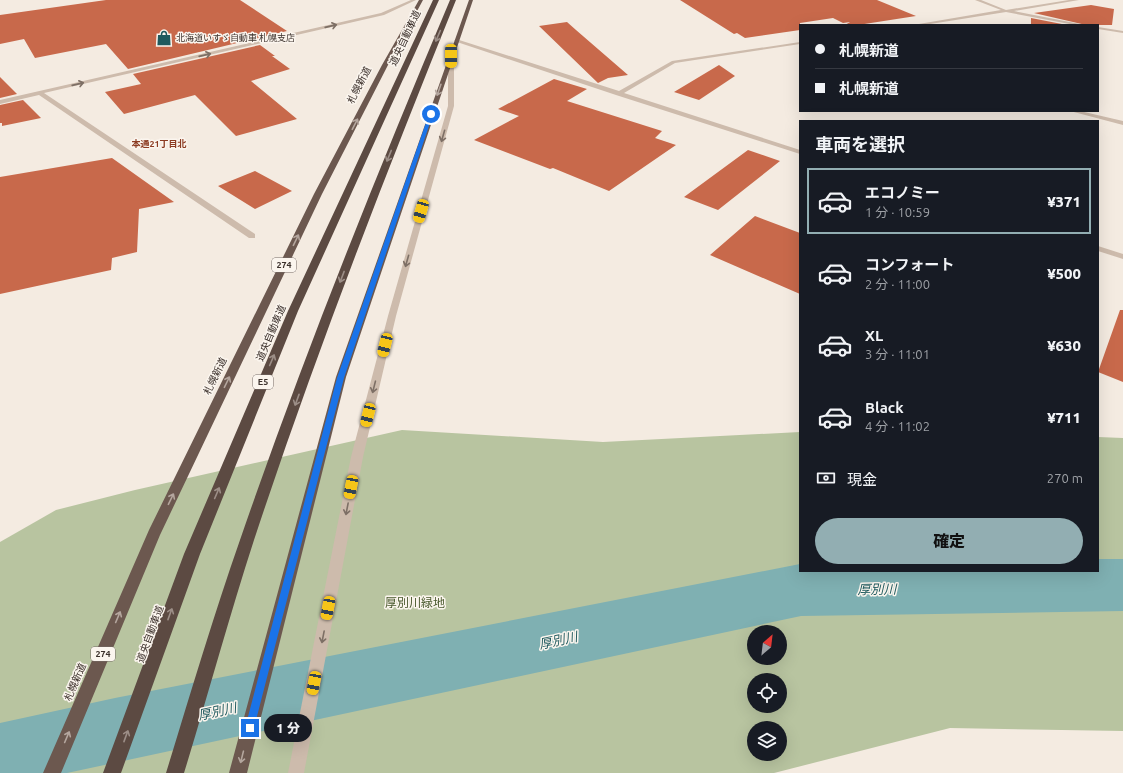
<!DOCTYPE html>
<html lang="ja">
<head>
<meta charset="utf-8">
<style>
	:root { --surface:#171b24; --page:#20242c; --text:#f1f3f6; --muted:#9ea1a6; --line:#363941; --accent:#92aeb2 }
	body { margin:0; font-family:Ubuntu,"Noto Sans JP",sans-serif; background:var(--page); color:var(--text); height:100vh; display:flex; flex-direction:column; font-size:15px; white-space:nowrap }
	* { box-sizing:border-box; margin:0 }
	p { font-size:13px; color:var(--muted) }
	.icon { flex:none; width:22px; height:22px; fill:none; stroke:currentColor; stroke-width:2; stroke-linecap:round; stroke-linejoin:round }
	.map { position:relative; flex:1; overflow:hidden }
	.details { position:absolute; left:799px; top:120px; width:300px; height:452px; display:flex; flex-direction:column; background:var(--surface); border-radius:0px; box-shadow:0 4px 16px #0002 }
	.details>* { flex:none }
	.top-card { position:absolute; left:799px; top:24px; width:300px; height:88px; border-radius:0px; box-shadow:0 4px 16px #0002; display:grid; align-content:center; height:88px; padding:0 16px; background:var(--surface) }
	.needle { width:26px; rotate:28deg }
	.buttons { position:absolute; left:747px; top:625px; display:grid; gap:8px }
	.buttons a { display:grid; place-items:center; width:40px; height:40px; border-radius:50%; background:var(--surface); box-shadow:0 4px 16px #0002; font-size:20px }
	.end { position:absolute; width:18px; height:18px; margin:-9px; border:5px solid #1a73e8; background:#fff; box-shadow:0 0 0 2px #fff }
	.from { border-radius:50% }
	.bubble { position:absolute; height:28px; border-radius:14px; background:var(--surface); box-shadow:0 4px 16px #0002; font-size:13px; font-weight:800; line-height:28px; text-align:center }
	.car { position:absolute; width:12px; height:24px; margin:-12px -6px; border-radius:5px; box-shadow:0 0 3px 1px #0007; background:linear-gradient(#f5c518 24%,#345 0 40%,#f5c518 0 76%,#345 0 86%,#f5c518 0) }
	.top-card b { display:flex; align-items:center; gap:14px; height:38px; font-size:15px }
	.top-card b+b { border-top:1px solid var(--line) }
	.top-card i { width:10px; height:10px; background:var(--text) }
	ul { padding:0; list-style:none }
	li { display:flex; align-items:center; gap:12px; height:66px; margin:0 8px 6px; padding:0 8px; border:2px solid transparent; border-radius:0px }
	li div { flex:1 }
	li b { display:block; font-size:15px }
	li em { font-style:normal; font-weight:800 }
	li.on { border-color:var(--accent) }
	li>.icon { width:36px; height:36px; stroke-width:1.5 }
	h2 { padding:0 16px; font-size:18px; line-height:48px }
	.pay { display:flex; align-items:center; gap:10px; height:44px; padding:0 16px; font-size:15px }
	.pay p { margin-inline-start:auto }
	.cta { display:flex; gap:8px; margin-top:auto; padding:8px 16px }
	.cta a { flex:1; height:46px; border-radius:24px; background:var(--accent); color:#111; font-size:16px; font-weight:800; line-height:46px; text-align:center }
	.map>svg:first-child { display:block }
</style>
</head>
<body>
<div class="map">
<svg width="1123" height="773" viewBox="0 0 1123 773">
	<rect width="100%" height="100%" fill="#f4ebe1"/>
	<path fill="#b8c4a0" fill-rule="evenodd" d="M402,430L603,442L800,432V571H1098V437L1123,438V731L950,728L774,773H0V542L56,510L135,490ZM754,632H780V658H754ZM754,680H780V706H754ZM754,728H780V754H754Z"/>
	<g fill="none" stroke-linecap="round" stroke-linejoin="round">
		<path fill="#7fb0b2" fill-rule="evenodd" d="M1098,559H1123V611L801,616L67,773H0V723L115,698L800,564V571H1098Z"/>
	</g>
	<path fill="#c8694b" d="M106,0H240L287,31L128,69L106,44L35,58L24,39L0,44V15Z
		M680,0H877L916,16L858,25H845L850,22L843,23L833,18L800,23V30L745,38L737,33L734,34Z
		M1091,5L1114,9L1112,25H1086L1034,13Z
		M1031,18L1067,25H1031Z
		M567,22L576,30L628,75L608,78L598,83L539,26Z
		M260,45L275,56H272L290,69L251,81L297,119L236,136L195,95L124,114L105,92L141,84L133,74Z
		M719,65L735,76L699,100L674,92Z
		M0,77L17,94L0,98Z
		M554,79L587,89L567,101L662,131L655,138L676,145L609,191L553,168L550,169L474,140L519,116L498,109Z
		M23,100L41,118L2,126V123H0V105Z
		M748,150L780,161L718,210L684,197Z
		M112,158L174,202L139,209L137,252L112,258L111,270L0,294V177Z
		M255,171L292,191L255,209L218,186Z
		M755,216L800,233V294L710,255Z
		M1120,310H1123V382L1098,372Z"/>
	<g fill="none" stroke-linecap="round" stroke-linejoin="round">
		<path fill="#cdbbac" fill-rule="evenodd" d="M411,0H416L384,15L44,93L255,234V238H249L39,95L0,104V100L381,13Z
			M975,0H981L1006,10L1069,0H1079L1014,11L1085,25H1075L1006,12L924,25H913L1001,10Z
			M1098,27L1123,31V33L1098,29Z
			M456,39L619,91L672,61L800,42V44L675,63L624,93L800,150V154L616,95L454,41Z
			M1070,111H1080L1123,121V125Z
			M1098,246L1123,254V259L1098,251Z"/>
		<path fill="#cdbbac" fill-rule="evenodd" d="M451,54L454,56V106L396,316L363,457L304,773H288L351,457L388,316L448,106V56Z"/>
		<path fill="#6c584f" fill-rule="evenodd" d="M419,0H423L388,65L322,194L160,535L61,773H43L149,530L314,194L382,65Z
			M469,0H473L346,377L247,773H229L336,377Z"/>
		<path fill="#5c4a42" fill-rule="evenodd" d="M433,0H439L298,311L200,554L121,773H103L184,554L288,311Z
			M450,0H456C384,178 314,358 254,540C229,617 208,695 184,773H166C190,695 213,617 240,540C303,357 375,178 450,0Z"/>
	</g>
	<defs><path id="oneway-shaft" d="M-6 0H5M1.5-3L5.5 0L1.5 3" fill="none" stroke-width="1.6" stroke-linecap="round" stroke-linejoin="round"/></defs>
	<g stroke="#7d6f65">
		<use href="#oneway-shaft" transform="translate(331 26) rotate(-13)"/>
		<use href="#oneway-shaft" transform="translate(205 55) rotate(-13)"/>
		<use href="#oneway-shaft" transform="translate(78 84) rotate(-13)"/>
		<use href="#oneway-shaft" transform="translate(443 136) rotate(106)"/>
		<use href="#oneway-shaft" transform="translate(407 261) rotate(106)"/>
		<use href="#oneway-shaft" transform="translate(374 387) rotate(104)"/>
		<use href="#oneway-shaft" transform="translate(347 509) rotate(101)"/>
		<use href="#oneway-shaft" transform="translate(323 637) rotate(101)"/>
	</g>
	<g stroke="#9c8e87">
		<use href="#oneway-shaft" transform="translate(438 36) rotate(113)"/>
		<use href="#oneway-shaft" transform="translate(389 156) rotate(112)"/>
		<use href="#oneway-shaft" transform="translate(342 277) rotate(111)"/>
		<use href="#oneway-shaft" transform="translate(272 360) rotate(-67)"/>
		<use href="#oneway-shaft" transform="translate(297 400) rotate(110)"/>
		<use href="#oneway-shaft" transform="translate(217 493) rotate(-67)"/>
		<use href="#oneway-shaft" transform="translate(170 614) rotate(-70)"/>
		<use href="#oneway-shaft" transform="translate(126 736) rotate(-70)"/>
	</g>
	<g stroke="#b4a69e">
		<use href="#oneway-shaft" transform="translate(439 90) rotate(109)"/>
		<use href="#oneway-shaft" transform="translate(355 124) rotate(-63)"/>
		<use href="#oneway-shaft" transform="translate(296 240) rotate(-64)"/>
		<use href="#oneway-shaft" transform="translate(227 382) rotate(-64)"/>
		<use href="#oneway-shaft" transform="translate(171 499) rotate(-64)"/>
		<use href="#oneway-shaft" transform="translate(118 617) rotate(-67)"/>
		<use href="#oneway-shaft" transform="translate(67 737) rotate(-67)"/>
		<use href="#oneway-shaft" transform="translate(242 757) rotate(104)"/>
	</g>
	<path fill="#1a73e8" d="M429,114H433L344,378L254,728L253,731L250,733L246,731L245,728L337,378Z"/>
	<defs>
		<g id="shop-bare" transform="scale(1.2)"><path d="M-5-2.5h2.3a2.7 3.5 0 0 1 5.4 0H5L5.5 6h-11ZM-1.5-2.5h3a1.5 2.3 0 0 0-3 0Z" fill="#1f5a5e" stroke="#fbf5ee" stroke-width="2.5" paint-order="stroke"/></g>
	</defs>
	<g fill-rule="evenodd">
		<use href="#shop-bare" x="164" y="38"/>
	</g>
	<g text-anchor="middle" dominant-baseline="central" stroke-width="3" stroke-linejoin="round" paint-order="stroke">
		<g font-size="9" fill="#3b302b" stroke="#fbf5ee" text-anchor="start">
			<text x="176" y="38">北海道いすゞ自動車 札幌支店</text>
		</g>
		<g font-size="9" font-weight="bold" fill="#8c3b22" stroke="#fbf5ee">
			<text x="159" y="144">本通21丁目北</text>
		</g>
		<g fill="#fbf5ee" stroke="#756b66" stroke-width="1">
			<rect x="272" y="258" width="24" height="14" rx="3"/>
			<rect x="253" y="375" width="20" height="14" rx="3"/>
			<rect x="91" y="647" width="24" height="14" rx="3"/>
		</g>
		<g font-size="9" font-weight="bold" fill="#3b302b">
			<text x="284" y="265">274</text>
			<text x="263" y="382">E5</text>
			<text x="103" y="654">274</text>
		</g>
		<g font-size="10" fill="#3b302b" stroke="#fbf5ee">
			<text transform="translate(405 38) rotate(-65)">道央自動車道</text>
			<text transform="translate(359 85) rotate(-63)">札幌新道</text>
			<text transform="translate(271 333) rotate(-67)">道央自動車道</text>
			<text transform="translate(215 376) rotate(-64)">札幌新道</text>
			<text transform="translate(150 634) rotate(-70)">道央自動車道</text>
			<text transform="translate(75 682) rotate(-67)">札幌新道</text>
		</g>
		<g font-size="12" fill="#4a5a2e" stroke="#fbf5ee">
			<text x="415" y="602">厚別川緑地</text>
		</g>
		<g font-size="13" font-style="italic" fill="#1f5a5e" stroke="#fbf5ee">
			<text transform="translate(877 589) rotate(-1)">厚別川</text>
			<text transform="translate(558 640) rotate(-12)">厚別川</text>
			<text transform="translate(217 711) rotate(-12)">厚別川</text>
		</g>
	</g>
</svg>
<div class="buttons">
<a><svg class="needle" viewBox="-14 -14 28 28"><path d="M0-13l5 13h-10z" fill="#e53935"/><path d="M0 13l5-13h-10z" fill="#9ea1a6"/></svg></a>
<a><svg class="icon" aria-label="locate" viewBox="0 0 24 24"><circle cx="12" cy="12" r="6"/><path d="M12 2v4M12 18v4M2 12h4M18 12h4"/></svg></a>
<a><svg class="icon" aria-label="layers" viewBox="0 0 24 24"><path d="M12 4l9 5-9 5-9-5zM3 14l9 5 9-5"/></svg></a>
</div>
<i class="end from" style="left:431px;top:114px"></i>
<i class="end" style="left:250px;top:728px"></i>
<div class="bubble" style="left:264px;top:714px;width:48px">1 分</div>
<i class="car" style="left:451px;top:56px;rotate:180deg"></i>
<i class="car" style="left:421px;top:211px;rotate:196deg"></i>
<i class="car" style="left:385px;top:345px;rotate:194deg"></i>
<i class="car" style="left:368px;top:415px;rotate:194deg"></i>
<i class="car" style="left:351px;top:487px;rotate:191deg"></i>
<i class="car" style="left:328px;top:608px;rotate:191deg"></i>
<i class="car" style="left:314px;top:683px;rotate:191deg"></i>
<div class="top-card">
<b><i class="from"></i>札幌新道</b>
<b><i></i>札幌新道</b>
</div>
<section class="details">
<h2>車両を選択</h2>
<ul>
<li class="on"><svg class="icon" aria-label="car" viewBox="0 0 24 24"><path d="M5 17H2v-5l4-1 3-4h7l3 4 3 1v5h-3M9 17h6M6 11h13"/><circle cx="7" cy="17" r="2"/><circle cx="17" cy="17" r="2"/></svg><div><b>エコノミー</b><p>1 分 · 10:59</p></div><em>¥371</em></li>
<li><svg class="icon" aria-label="car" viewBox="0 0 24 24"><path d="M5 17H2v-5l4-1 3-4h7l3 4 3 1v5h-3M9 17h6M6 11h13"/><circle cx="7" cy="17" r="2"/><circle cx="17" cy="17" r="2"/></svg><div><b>コンフォート</b><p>2 分 · 11:00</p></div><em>¥500</em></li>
<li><svg class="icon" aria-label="car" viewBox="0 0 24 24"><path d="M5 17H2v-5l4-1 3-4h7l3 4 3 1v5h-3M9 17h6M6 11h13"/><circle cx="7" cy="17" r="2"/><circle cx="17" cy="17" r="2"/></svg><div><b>XL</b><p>3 分 · 11:01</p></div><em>¥630</em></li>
<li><svg class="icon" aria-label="car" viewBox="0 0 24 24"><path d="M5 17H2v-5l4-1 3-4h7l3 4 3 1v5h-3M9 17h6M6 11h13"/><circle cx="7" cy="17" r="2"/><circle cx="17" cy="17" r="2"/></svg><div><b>Black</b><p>4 分 · 11:02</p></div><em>¥711</em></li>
</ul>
<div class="pay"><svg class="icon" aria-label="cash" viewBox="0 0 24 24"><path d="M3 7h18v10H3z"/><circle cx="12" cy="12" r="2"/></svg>現金<p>270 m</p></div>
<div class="cta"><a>確定</a></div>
</section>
</div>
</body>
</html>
